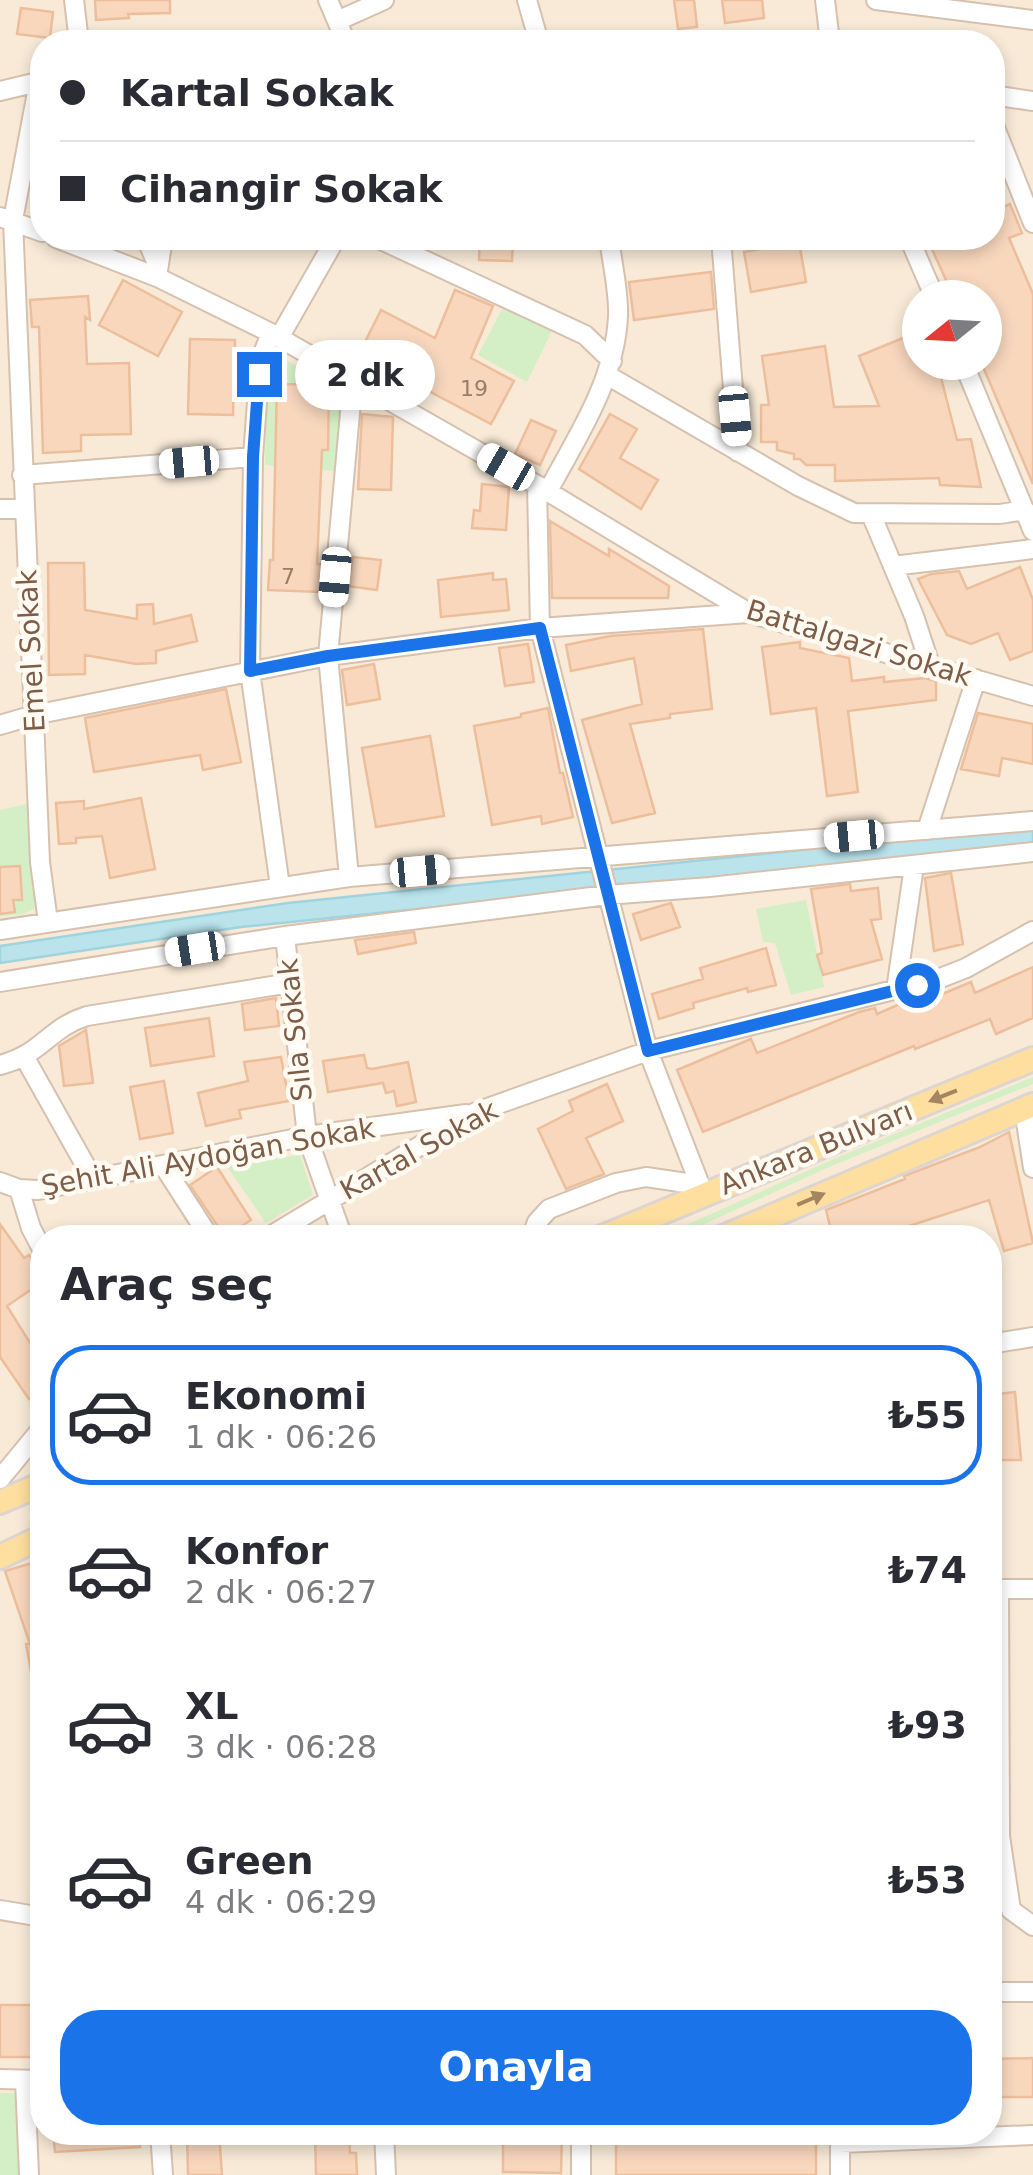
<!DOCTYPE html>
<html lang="tr">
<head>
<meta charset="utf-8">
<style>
	:root { --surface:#fff; --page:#f7f7f7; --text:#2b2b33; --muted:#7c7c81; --line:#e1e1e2; --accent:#1a73e8 }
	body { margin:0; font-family:"DejaVu Sans",sans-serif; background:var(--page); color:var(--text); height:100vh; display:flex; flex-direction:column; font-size:38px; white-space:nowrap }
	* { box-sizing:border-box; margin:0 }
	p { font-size:32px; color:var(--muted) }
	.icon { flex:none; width:55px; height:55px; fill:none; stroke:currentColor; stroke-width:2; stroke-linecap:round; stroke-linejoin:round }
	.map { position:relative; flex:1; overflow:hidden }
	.sheet { position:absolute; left:30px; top:1225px; width:972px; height:920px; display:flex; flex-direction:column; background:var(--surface); border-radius:40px; box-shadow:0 5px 15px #0003 }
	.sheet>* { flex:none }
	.guide { position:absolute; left:30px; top:30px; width:975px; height:220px; border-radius:40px; box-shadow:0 5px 15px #0003; display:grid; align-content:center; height:220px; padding:0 30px; background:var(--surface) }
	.needle { width:65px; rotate:252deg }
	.buttons { position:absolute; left:902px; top:280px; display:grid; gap:20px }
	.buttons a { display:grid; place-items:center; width:100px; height:100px; border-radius:50%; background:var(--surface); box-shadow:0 5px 15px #0003; font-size:50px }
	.end { position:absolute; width:45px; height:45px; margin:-22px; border:12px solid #1a73e8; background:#fff; box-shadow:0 0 0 5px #fff }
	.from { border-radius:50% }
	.bubble { position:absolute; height:70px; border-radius:35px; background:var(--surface); box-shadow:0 5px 15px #0003; font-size:32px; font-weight:600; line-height:70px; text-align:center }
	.car { position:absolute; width:30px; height:60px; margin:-30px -15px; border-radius:12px; box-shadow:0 0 8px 2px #0007; background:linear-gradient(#fff 24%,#345 0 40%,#fff 0 76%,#345 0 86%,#fff 0) }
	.guide b { display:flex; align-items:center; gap:35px; height:95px; font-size:38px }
	.guide b+b { border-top:2px solid var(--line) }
	.guide i { width:25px; height:25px; background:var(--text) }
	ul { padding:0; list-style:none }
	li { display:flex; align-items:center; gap:30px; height:140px; margin:0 20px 15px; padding:0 10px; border:5px solid transparent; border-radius:40px }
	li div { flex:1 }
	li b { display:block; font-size:38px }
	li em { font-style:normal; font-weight:600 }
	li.active { border-color:var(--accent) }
	li>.icon { width:90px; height:90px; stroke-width:1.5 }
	h2 { padding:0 30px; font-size:45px; line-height:120px }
	.cta { display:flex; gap:20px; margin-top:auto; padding:20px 30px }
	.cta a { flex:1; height:115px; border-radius:40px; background:var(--accent); color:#fff; font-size:40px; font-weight:600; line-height:115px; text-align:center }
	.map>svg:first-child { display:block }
</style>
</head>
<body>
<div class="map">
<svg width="1033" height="2175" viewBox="0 0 1033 2175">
	<rect width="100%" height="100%" fill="#fff7e9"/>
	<path fill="#f8ead7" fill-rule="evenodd" d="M0,0H1033V2175H0ZM42,42H992V238H42ZM920,298H985V362H920ZM42,1238H990V2132H42Z"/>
	<path fill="#d4efc5" d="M503,307L552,331L527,382L478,355Z
		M273,353L343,391L335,471L265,465L267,381Z
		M27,804L36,889L34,909L23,914L0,916V810Z
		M806,900L824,987L791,995L775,943L763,942L756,909Z
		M1033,1077V1084L829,1167L676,1237H659L836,1158Z
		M300,1155L313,1195L266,1223L225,1164Z
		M0,2093H19L21,2175H0Z"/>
	<path fill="#bae3ec" stroke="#9fd3df" stroke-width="2.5" d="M1033,826V846L241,927L0,963V946L288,903Z"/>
	<path fill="#f8d7bd" stroke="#edbe9c" stroke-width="2.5" d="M95,0H170V13L128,14L129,18L96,20Z
		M674,0H694L697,27L678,29Z
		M722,0H762L764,18L725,23Z
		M21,8L53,12L50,38L17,34Z
		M1010,204L1022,233L1009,238L1033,294V484L981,362H985V298H954L927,238H992V212Z
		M480,238H513L512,261L479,260Z
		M799,242L806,282L751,292L744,252Z
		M711,272L714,309L634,320L629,282Z
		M123,280L182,312L158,356L99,325Z
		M455,290L493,306L471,358L514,381L491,424L359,354L381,310L435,338Z
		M88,296L90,320L85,317L87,364L129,363L131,434L81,435V451L43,453L39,327H32L30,300Z
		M920,331V362H937L957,440L971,439L981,487L940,485L939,478L835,481V465H806L800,459H794V454L777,450V442H761V405H769L762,356L825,346L834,407L879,406L859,356Z
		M190,339L235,340L233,415L188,414Z
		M277,384L329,385L328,450H322L317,564H324L321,592L268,590L270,560H273Z
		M362,414L393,417L391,490L358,489Z
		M610,414L637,429L620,458L658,480L641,509L579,469Z
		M531,420L556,431L540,465L515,454Z
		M482,484L509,487L506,530L472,528L474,510L480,511Z
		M550,521L609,556V549L669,586L668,598H552Z
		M353,557L381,560L377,590L347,586Z
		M48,563H84L85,610L137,619V605L153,604L154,624L191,615L197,641L156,651V663L136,664L85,655V674L49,675Z
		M1020,567L1033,600V651L1010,660L998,633L971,644L947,635L918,579L931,574L959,571L967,589Z
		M493,573V580L506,579L509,610L441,617L438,580Z
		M703,629L712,709L670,714V718L630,724L655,813L612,823L582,720L642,704L634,658L571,671L566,645L610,636Z
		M800,642V648L849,658L852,681L884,677V682L925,678L936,681V700L848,711L858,792L827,796L816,708L771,714L762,647Z
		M528,644L534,682L505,686L499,648Z
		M374,664L380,699L347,705L342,670Z
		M226,689L241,762L203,770L200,755L94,772L85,718Z
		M548,708L560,773H563L573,817L542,824L541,816L492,825L474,726L521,717V714Z
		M978,713L1033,724V764L1002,758L999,776L961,769Z
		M430,736L444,816L376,827L362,748Z
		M141,798L155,869L110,878L102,836L76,838V843L59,844L56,803L84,801V809Z
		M20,866L22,900H13L15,912L0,914V867Z
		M951,873L963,944L934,951L925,878Z
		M850,884L851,891L878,888L881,919L871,920L882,959L823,975L817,955L822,953L811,889Z
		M671,903L680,927L641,940L633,914Z
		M414,932L416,943L358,954L355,940Z
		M766,948L776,985L748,992L747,988L693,1003L694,1008L659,1019L652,994L703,979L700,968Z
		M1033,967V1018L996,1034L990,1019L915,1049L914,1046L703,1132L677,1070L751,1039L757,1053L859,1012L875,1008L877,1014L916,997L926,995L928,1000L971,982L975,993Z
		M276,998L279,1026L245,1030L242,1004Z
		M209,1018L214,1056L151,1066L145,1028Z
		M86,1030L93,1083L64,1086L59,1046Z
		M364,1055L367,1068L372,1069L408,1062L416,1102L397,1106L394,1091L386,1093L383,1083L328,1092L323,1061Z
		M281,1057L289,1101L239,1110L241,1118L206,1126L198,1093L248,1081L244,1062Z
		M164,1081L173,1133L140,1139L130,1087Z
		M607,1084L623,1121L586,1138L604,1174L566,1189L538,1129L573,1111L569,1101Z
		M1009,1132L1033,1243L1004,1251L989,1200L872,1238H833L826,1210L905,1179L904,1176L980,1147Z
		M217,1167L251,1220L225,1237L190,1185Z
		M0,1224L24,1258L29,1255L42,1276V1282L7,1306L42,1362V1390L29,1399L0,1357Z
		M1015,1392L1021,1460H991L990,1395Z
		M42,1560V1693H35L26,1644H30L5,1571Z
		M0,2005H42V2057H0Z
		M1033,2058V2097H990V2059Z
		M53,2132H140V2147L55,2152Z
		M187,2132H219L222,2175H188Z
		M315,2132H349L350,2153H356L357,2175H316Z
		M503,2132H562L561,2173L503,2172Z
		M616,2132H816V2175H616Z"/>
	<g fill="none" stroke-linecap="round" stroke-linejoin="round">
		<g stroke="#d6c1af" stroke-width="22">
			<path id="minor" d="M74,0L79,42
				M328,0L346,42
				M527,0L539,42
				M825,0L830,42
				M876,0L1033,20
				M337,21L384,0
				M39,82L13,220L40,862L48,922
				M0,91L42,81
				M992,95L1033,101
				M992,120L1033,223
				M0,217L42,232
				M56,238L157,277L271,333L537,485L749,613L1033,696
				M146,238L158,266
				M377,238L585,335L612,361
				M721,238L738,452
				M909,238L935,298
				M157,277L163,238
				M271,333L260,361L253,457L250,671L280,887
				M279,338L336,238
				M963,362L1033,531
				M607,375L798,486L854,513L1000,514L1025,510
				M22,475L253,457
				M537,485L540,628L648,1051L700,1185
				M548,491C578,435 615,381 618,316C619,291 612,263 609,238
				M0,509H23
				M871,514L914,616L930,665
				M893,566L1033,549
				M0,725L34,715L328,656L540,628L749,613
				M927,830L976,679
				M349,877L328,656L353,380
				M0,930L349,877L1033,821
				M285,936L307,1136L343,1238
				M0,982L285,936L607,895L710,887L1033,852
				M896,990L914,866
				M25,1058L93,1179
				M0,1065C43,1054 48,1028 87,1016L290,983
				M1024,1109L1033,1168
				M163,1165L210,1238
				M0,1182L19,1189L38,1190L307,1136L466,1114
				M19,1189L31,1228L42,1249
				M267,1238L476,1112L648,1051L938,979L966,968L1033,931
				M531,1238L537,1222L549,1209L616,1183L646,1177L700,1185
				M990,1344L1033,1337
				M0,1479L42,1428
				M990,1589H1033
				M999,1589L1000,1836L1011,1910L1033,1926
				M0,1910L42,1917
				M990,1992H1033
				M0,2079L42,2080
				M25,2080L29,2175
				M160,2132L163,2175
				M384,2132L386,2175
				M581,2132V2175
				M840,2133V2175
				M840,2143L1033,2135"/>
		</g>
		<g stroke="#ddd5cf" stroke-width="28">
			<path id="major" d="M600,1238L1033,1059
				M721,1238L1033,1105
				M0,1502L42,1484
				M0,1557L42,1537"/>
		</g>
		<use href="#minor" stroke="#fff" stroke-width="18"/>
		<use href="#major" stroke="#ffdfa0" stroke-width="22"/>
	</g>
	<defs><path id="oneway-solid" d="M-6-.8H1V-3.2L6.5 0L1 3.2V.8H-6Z" transform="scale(2.5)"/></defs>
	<g fill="#a58462">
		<use href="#oneway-solid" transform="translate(943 1096) rotate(158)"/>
		<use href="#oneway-solid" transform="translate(811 1199) rotate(-23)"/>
	</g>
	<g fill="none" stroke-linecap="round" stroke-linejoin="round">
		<path stroke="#1a73e8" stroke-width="12" d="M259,374L253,457L250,671L328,656L540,628L648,1051L917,985"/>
	</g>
	<g text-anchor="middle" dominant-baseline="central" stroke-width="9" stroke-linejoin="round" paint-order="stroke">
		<g font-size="22" fill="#9c7c65">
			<text x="474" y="388">19</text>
			<text x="288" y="576">7</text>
		</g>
		<g font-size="28" fill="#7e5d48" stroke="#fffaf2">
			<text transform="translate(859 643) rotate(17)">Battalgazi Sokak</text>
			<text transform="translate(31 651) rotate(-93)">Emel Sokak</text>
			<text transform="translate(295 1030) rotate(-96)">Sıla Sokak</text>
			<text transform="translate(816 1148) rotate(-22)">Ankara Bulvarı</text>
			<text transform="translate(419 1150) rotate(-29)">Kartal Sokak</text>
			<text transform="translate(208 1157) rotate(-10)">Şehit Ali Aydoğan Sokak</text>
		</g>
	</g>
</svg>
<div class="buttons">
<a><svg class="needle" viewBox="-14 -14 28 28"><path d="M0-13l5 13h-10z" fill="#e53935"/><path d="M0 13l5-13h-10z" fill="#7c7c81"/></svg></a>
</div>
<i class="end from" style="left:917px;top:985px"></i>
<i class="end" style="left:259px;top:374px"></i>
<div class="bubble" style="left:295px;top:340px;width:140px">2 dk</div>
<i class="car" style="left:735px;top:416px;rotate:175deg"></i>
<i class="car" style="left:189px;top:462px;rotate:265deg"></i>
<i class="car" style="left:506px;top:467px;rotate:300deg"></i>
<i class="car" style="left:335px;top:577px;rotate:185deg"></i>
<i class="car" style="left:854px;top:836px;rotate:265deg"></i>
<i class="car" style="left:420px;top:871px;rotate:85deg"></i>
<i class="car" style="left:195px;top:949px;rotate:261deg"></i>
<div class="guide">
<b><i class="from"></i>Kartal Sokak</b>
<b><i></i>Cihangir Sokak</b>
</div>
<section class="sheet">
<h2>Araç seç</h2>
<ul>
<li class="active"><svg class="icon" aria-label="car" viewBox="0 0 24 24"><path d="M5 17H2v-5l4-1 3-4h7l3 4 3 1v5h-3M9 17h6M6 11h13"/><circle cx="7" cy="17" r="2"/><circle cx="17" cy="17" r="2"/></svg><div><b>Ekonomi</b><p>1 dk · 06:26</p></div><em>₺55</em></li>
<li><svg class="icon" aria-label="car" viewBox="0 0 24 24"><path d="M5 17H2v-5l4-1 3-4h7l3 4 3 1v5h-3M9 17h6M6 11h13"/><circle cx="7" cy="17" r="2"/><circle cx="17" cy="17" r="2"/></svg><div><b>Konfor</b><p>2 dk · 06:27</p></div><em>₺74</em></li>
<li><svg class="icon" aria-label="car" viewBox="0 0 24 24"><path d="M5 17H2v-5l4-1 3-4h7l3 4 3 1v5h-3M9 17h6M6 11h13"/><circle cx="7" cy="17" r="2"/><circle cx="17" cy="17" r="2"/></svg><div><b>XL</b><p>3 dk · 06:28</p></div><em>₺93</em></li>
<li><svg class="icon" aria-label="car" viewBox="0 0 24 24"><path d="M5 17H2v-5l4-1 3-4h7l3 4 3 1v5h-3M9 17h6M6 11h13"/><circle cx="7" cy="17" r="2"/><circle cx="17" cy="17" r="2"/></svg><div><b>Green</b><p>4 dk · 06:29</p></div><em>₺53</em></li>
</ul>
<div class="cta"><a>Onayla</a></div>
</section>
</div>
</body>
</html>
